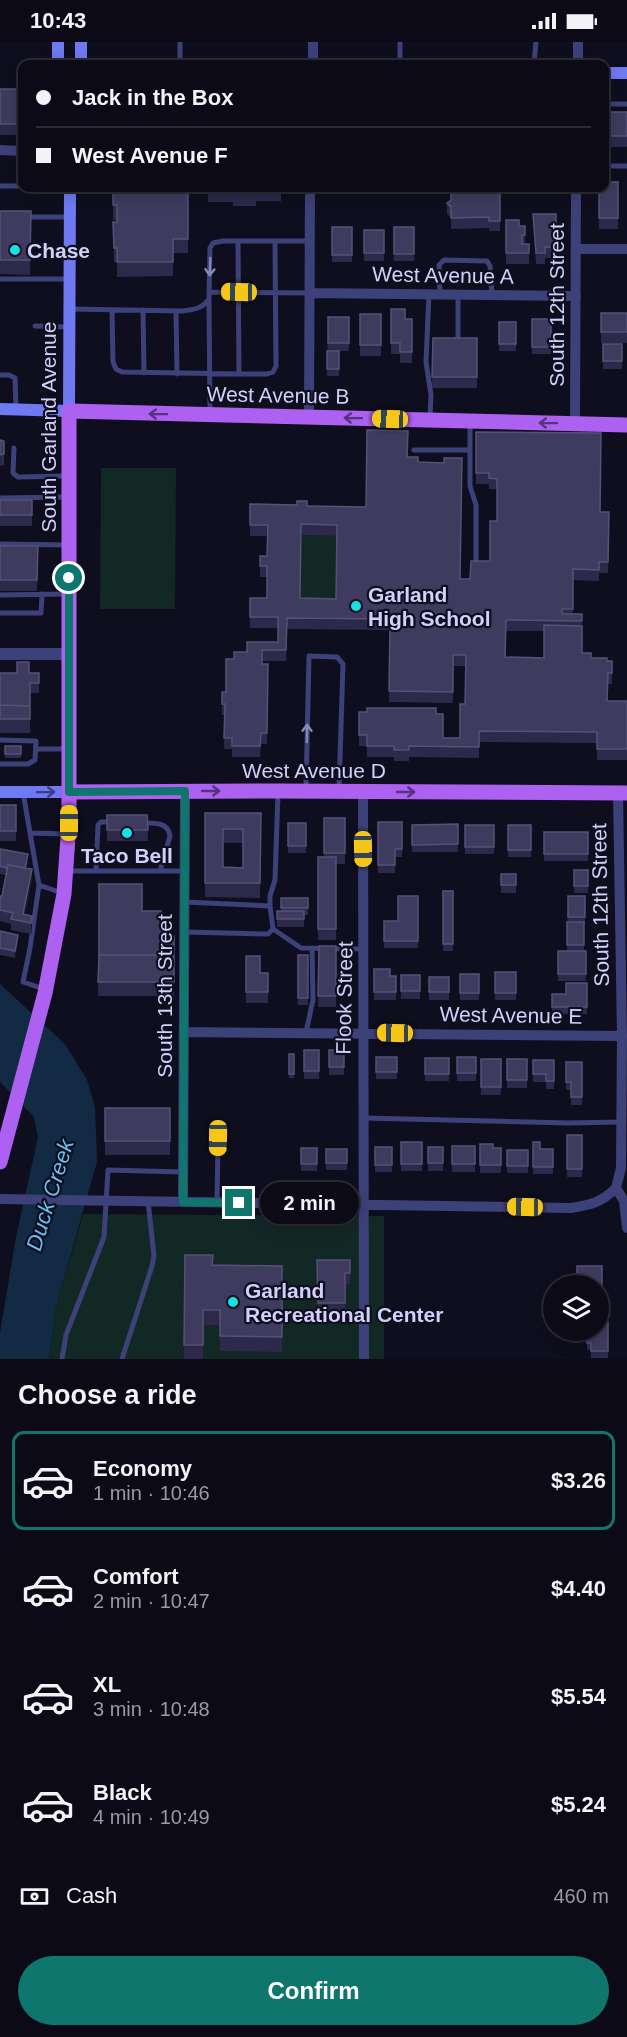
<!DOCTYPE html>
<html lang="en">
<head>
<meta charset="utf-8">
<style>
	:root { --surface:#0b0a16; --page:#191823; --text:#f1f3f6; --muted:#9a9aa1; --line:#2b2b35; --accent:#0f766e }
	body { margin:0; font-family:Arial,sans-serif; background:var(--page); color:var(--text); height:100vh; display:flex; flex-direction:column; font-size:22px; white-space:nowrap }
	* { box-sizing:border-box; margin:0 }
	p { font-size:20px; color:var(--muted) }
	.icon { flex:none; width:33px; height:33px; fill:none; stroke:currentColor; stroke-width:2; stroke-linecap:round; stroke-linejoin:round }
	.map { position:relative; height:1317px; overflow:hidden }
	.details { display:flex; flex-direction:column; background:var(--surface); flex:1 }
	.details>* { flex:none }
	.hud { position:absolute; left:18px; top:18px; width:591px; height:132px; border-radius:12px; box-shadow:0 3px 15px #0003,0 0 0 2px var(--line); display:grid; align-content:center; height:132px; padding:0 18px; background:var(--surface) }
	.tools { position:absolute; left:543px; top:1233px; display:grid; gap:12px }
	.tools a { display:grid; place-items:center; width:66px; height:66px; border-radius:50%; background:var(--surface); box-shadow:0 3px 15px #0003,0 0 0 2px var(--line); font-size:30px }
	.end { position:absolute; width:27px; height:27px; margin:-14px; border:8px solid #0f766e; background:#fff; box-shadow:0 0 0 3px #fff }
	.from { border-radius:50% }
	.bubble { position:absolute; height:42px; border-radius:21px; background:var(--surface); box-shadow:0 3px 15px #0003,0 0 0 2px var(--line); font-size:20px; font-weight:600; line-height:42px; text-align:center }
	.car { position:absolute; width:18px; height:36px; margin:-18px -9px; border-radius:8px; box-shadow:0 0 4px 2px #0007; background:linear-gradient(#f5c518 24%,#345 0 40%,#f5c518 0 76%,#345 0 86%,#f5c518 0) }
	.hud b { display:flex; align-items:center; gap:21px; height:57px; font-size:22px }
	.hud b+b { border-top:2px solid var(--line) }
	.hud i { width:15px; height:15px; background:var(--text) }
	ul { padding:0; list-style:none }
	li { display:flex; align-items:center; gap:18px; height:99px; margin:0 12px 9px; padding:0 6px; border:3px solid transparent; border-radius:12px }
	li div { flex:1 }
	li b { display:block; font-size:22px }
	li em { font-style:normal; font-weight:600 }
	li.selected { border-color:var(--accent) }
	li>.icon { width:54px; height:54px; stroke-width:1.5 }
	h2 { padding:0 18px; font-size:27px; line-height:72px }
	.pay { display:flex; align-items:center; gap:15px; height:66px; padding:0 18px; font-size:22px }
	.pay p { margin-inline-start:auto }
	.button { display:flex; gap:12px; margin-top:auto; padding:12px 18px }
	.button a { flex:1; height:69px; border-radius:36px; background:var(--accent); color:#fff; font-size:24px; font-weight:600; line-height:69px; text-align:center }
	.status { display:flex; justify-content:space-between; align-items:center; height:42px; padding:0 30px; background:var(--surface); direction:ltr }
	.status svg { height:16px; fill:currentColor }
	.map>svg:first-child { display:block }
</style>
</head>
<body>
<div class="status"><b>10:43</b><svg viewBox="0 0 49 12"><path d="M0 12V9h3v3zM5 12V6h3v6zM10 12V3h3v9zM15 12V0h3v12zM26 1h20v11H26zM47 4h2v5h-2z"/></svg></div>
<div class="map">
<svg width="627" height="1317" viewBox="0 0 627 1317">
	<rect width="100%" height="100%" fill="#0f0e1e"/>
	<path fill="#122825" d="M101,426H176L175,567H100Z
		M301,493L337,494L336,568L300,567Z
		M83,1172L384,1174V1317H49L55,1268Z"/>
	<path fill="#122a44" d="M0,942L65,1002L87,1038L95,1065L97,1120L55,1268L49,1317H0V1291L16,1195L38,1095L34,1075L0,1040Z"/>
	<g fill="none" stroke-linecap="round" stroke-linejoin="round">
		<path stroke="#3d4179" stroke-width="5" d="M400,0V22
			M180,22V0
			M534,22L536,0
			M0,52L22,51
			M604,62H627
			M604,124H627
			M0,144H22
			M26,175H70
			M238,199L239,332
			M0,237H70
			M209,250L309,251
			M429,252L426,320L431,353L430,376
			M440,253L439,223L444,218L487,219L490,224L492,253
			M209,259L210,372
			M70,267L183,269C195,267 202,267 209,257L210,206L213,201L223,199H310
			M112,268L113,320L116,327L122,330L239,332H267L273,330L276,324L275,199
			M143,268L144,331
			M176,269L177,332
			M35,284L69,285
			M458,302V253
			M0,333H9L15,336L16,367
			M470,381V444L476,463V523
			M14,406L13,431L18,435L67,434
			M414,408H470
			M0,456L67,455
			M0,502L67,503
			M0,553L67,552
			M0,571H41L42,552
			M0,698L36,699L35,718L28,722H0
			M36,707H67
			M306,748L309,614L337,615L343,622L339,747
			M23,750L39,843L62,851
			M141,781C153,781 168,779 170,794L160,829
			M31,791L65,792
			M67,829H184
			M96,829L98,783L101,780H113
			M39,843L30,906L23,940L44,947
			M184,860L270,864V854L275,838L278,751
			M273,887L301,906L364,907
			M184,890L268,892L273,887L270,864
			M306,990L313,958L312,906
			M364,1076L568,1081L621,1080
			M217,1160L218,1096
			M62,1317L66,1293L104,1195L108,1128L183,1130
			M122,1317L152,1224L154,1214L148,1159"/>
		<path stroke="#3d4179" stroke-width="10" d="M313,0V22
			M578,22V0
			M0,108L22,109
			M576,207H627
			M310,251L576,254
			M309,375L310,146
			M575,381L576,146
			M363,749L364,1317
			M618,751L622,994L621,1126L616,1146L624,1159L627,1186
			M184,990L622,994
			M0,1157L571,1166C591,1163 602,1160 616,1146
			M183,1160L185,749"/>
		<path stroke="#3d4179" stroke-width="12" d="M0,612H68"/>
		<path stroke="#6f79f2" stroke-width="12" d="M58,22V0
			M81,22V0
			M604,31H627
			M0,367L69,369L70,146
			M0,750H69"/>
		<path stroke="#ad61f1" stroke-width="15" d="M69,750L278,749L627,751
			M0,1120L45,951L64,852L69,781V369L627,383"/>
	</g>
	<path fill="#2c294b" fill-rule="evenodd" d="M0,47H20V93H0Z
		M604,70H627V105H604Z
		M618,140V187H599V146Z
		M113,146H188V211H173V234L117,235V220H114L113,180H117V178H113Z
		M208,146H281V159H256V164H233V160H208Z
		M500,146V189H489V186L451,187V175L447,172V161Z
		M0,169H31L30,233L0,232Z
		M533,172H556V216H545V222H536Z
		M506,178L519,184H525V202H529V222H506Z
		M332,185H352V220H332Z
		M394,185H414V219H394Z
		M364,188H384V219H364Z
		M391,267L405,277H412V321H400V312H391Z
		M601,271H627V301H601Z
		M360,272H381V314H360Z
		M328,275H349V309H339V334H327Z
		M532,277H551V312H532Z
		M499,280H516V309H499Z
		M433,296H477V346H432Z
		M603,302H622V327H603Z
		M476,390L600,470H609L608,531H599V539L573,538V572H582V611L591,616L612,619V642H608L607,659H627V718H597V701L479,700V716L409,715V719H394V715H367V704H359V693L436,672L443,696H460L465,662L466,624H453V661L389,660L390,588L287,587L286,619H262V622H268L267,702H261L260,715H232V707H224L225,673H222V650H226L234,617L247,610L278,600V586H250V556H267V535H260V514H267L268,494H250V462L366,465L407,415L418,420L461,537H470L490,519L497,479V447H489V442H476ZM301,493L337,494L336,557L300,556ZM506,589H544V616L506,615Z
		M1,399H4V423L0,424Z
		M0,458H32V484H0Z
		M0,504H38L37,549H0Z
		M0,631H39V651H30V691H0Z
		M5,704H21V716H5Z
		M0,763H16V799H0Z
		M205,771H261L260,856L205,855ZM223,801H243V826L223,825Z
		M107,773H147L148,799H107Z
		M324,776H345V822H336V898H318V815H324Z
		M378,780H402V815H395V831H378Z
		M288,781H306V811H288Z
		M458,782V810H412V783Z
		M465,783H494V812H465Z
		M508,783H531V815H508Z
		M544,790H588V819H544Z
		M0,807L28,820L26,826L32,838L25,872L32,874V885L31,892L11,888V882L0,879V854H2L6,833L0,832Z
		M574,828H588V851H574Z
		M501,832H516V851H501Z
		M99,842L142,869L161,894H174V954H98Z
		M443,849H453V909H443Z
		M418,854V906H384V879H398Z
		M568,854H585V882H584V909H586V939H558V909H567Z
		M281,856H308V873H304V885H277V869H281Z
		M0,889L18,900L15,916L0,913Z
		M319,904H336V965H318Z
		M298,913H308V963H298Z
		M246,914L260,931H268V961H246Z
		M374,927L390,934H396V958H374Z
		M495,930H516V958H495Z
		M460,932H479V958H460Z
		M401,933H420V957H401Z
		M429,935H449V958H429Z
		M587,941V972H552V952H566Z
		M304,1008H319V1037H304Z
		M329,1008H344V1033H329Z
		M289,1012H294V1036H289Z
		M376,1015H397V1037H376Z
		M457,1015H476V1039H457Z
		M425,1016H449V1039H425Z
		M481,1017H501V1053H481Z
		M507,1017H527V1046H507Z
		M533,1018H554V1047H546V1040H533Z
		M566,1020H582V1063H571V1048H566Z
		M105,1066H170V1113H105Z
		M567,1093H582V1135H567Z
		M401,1100H422V1129H401Z
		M533,1100L540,1107H553V1132H533Z
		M480,1102L493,1106H501V1131H480Z
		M452,1104H475V1130H452Z
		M375,1105H392V1130H375Z
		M428,1105H443V1129H428Z
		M301,1106H317V1129H301Z
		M326,1107H347V1128H326Z
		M507,1108H528V1131H507Z
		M185,1213L212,1223L282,1224V1310L220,1309V1283H203V1317H184Z
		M317,1218H350V1242H345V1271L318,1272Z
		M602,1224V1262H598V1244Z
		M608,1280V1316H591V1308H587V1288Z"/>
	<path fill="#191631" d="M32,827V838L24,880L23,872Z
		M32,874V885L31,892V881Z
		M18,893V900L15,916V909Z"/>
	<path fill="#3e3b5e" stroke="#555277" stroke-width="1.5" fill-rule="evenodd" d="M0,47H20V82H0Z
		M604,70H627V94H604Z
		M604,140H618V176H599V146H604Z
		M113,146H188V197H173V220H117V206H114L113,180H117V163H113Z
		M233,146H256V149H233Z
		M451,146H500V179H489V175L451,176V165L447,161L451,158Z
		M0,169H31L30,218H0Z
		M533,172H556V205H545V211H536Z
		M506,178H519V184H525V193H522V202H529V211H506Z
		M332,185H352V213H332Z
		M394,185H414V212H394Z
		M364,188H384V211H364Z
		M391,267H405V277H412V310H400V301H391Z
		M601,271H627V290H601Z
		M360,272H381V303H360Z
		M328,275H349V301H328Z
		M532,277H551V305H532Z
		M499,280H516V302H499Z
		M433,296H477V335H432Z
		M603,302H622V319H603Z
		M327,309H339V327H327Z
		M367,388L408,389L407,415H418V420L444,421V416H462L460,537H470L471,519H490V479H497V437L489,436V431H476V390L601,391L600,470H609L608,520H599V528L573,527V567H562V572H582V579L506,578L505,615L544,616V583L582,584V611H591V616H607V619H612V631H608L607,659H627V707H597V690L479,689V705L409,704V708H394V704H367V693H359V670H367V666H436V672H443V696H460V662H465L466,613H453V650L389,649L390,584H395V577L287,576L286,608H262V622H268L267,691H261L260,704H232V696H224L225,662H222V650H226V617H234V610H247V600H278V575H250V556H267V524H260V514H267L268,483H250V462L297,463V459H307V464L366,465ZM301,482L337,483L336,557L300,556Z
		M0,398L4,399V412L0,413Z
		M0,458H32V473H0Z
		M0,504H38L37,538H0Z
		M17,620H29V631H39V641H30V664L0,663V631H17Z
		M0,663L30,664V677H0Z
		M5,704H21V712H5Z
		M0,763H16V789H0Z
		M205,771H261L260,841H205ZM223,787H243V826L223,825Z
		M107,773H147L148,788H107Z
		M324,776H345V811H324Z
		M378,780H402V807H395V823H378Z
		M288,781H306V804H288Z
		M458,782V802L412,803V783Z
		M465,783H494V805H465Z
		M508,783H531V808H508Z
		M544,790H588V812H544Z
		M0,807L28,812L25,826L8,823L7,826L0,824Z
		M318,815H336V887H318Z
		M8,823L32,827L23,872L32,874L31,881L11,877L13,871L0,868V854H2Z
		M574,828H588V844H574Z
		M501,832H516V843H501Z
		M99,842H142V869H161V894H174V916V913H99Z
		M443,849H453V902H443Z
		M398,854H418V899H384V879H398Z
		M568,854H585V875H568Z
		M281,856H308V866H281Z
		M277,869H304V877H277Z
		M567,880H584V903H567Z
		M0,889L18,893L15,909L0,906Z
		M319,904H336V954H318Z
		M558,909H586V932H558Z
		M99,913H174V940H98Z
		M298,913H308V956H298Z
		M246,914H260V931H268V950H246Z
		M374,927H390V934H396V950H374Z
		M495,930H516V951H495Z
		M460,932H479V951H460Z
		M401,933H420V949H401Z
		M429,935H449V950H429Z
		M566,941H587V965H552V952H566Z
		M304,1008H319V1029H304Z
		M329,1008H344V1025H329Z
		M289,1012H294V1032H289Z
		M376,1015H397V1030H376Z
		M457,1015H476V1031H457Z
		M425,1016H449V1032H425Z
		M481,1017H501V1045H481Z
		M507,1017H527V1038H507Z
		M533,1018H554V1039H546V1032H533Z
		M566,1020H582V1055H571V1040H566Z
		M105,1066H170V1099H105Z
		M567,1093H582V1127H567Z
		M401,1100H422V1122H401Z
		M533,1100H540V1107H553V1125H533Z
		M480,1102H493V1106H501V1123H480Z
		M452,1104H475V1122H452Z
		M375,1105H392V1123H375Z
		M428,1105H443V1121H428Z
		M301,1106H317V1122H301Z
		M326,1107H347V1121H326Z
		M507,1108H528V1124H507Z
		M185,1213H213L212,1223L282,1224V1295L220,1294V1268H203V1303H184Z
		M317,1218H350V1231H345V1261H318Z
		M577,1224H602V1255H598V1244H577Z
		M598,1280H608V1309H591V1301H587V1288H598Z"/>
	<defs><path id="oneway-shaft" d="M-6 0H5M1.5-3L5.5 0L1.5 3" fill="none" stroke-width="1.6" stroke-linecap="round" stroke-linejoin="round" transform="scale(1.5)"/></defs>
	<g stroke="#8788ba">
		<use href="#oneway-shaft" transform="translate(210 225) rotate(92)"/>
		<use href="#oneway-shaft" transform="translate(307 691) rotate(-89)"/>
	</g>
	<g stroke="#56337d">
		<use href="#oneway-shaft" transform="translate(158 372) rotate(-179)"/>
		<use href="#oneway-shaft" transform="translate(353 376) rotate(-179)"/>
		<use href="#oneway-shaft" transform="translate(548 381) rotate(-179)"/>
		<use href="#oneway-shaft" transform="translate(211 749)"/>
		<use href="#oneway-shaft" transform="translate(406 750)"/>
	</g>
	<use stroke="#3a3e7d" href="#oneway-shaft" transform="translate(46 750) rotate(-1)"/>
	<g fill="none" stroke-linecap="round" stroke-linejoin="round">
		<path stroke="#0f766e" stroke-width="8" d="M69,536V750L185,749L183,1160L239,1161"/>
	</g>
	<g fill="#14e2e3" stroke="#0f0e1e" stroke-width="2">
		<circle cx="15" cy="208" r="6"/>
		<circle cx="356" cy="564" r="6"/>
		<circle cx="127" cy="791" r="6"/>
		<circle cx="233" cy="1260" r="6"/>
	</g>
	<g text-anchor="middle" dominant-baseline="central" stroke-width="4.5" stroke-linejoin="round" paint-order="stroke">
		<g font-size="21" font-weight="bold" fill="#d1d0fb" stroke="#0f0e1e" text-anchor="start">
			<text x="27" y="208">Chase</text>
			<text x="368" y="552">Garland<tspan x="368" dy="24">High School</tspan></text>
			<text x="127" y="813" text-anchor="middle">Taco Bell</text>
			<text x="245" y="1248">Garland<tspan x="245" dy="24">Recreational Center</tspan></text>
		</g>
		<g font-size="21" fill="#d1d0fb" stroke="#0f0e1e">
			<text transform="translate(443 233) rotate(1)">West Avenue A</text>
			<text transform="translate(556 263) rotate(-90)">South 12th Street</text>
			<text transform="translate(278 353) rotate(1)">West Avenue B</text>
			<text transform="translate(48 385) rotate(-90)">South Garland Avenue</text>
			<text x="314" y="728">West Avenue D</text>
			<text transform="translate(600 863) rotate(-91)">South 12th Street</text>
			<text transform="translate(164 954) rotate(-90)">South 13th Street</text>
			<text transform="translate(344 956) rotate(-89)">Flook Street</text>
			<text transform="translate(511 973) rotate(1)">West Avenue E</text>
		</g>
		<g font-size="22" font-style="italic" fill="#67bff2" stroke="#0f0e1e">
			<text transform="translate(50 1153) rotate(-73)">Duck Creek</text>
		</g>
	</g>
</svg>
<div class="tools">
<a><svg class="icon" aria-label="layers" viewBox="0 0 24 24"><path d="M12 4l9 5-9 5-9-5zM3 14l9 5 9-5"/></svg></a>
</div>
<i class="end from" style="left:69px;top:536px"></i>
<i class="end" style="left:239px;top:1161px"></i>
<div class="bubble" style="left:260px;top:1140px;width:99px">2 min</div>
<i class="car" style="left:239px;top:250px;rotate:271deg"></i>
<i class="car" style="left:390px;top:377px;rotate:272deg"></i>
<i class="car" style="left:69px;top:781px;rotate:0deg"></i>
<i class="car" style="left:363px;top:807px;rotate:179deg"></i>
<i class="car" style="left:395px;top:991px;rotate:271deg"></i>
<i class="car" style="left:218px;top:1096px;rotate:181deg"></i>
<i class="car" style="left:525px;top:1165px;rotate:271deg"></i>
<div class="hud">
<b><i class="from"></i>Jack in the Box</b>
<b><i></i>West Avenue F</b>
</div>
</div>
<section class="details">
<h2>Choose a ride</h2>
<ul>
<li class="selected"><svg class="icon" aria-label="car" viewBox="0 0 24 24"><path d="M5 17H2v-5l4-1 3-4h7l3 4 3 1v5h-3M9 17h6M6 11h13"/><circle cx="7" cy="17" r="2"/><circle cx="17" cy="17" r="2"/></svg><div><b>Economy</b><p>1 min · 10:46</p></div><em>$3.26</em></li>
<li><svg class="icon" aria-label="car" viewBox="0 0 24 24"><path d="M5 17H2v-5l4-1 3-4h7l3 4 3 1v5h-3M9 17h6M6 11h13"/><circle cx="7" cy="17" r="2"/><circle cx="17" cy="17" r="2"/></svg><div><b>Comfort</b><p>2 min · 10:47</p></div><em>$4.40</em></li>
<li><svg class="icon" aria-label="car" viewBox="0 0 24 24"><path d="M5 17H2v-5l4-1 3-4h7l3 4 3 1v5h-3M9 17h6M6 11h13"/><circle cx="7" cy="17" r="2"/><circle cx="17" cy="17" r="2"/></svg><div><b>XL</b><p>3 min · 10:48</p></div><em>$5.54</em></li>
<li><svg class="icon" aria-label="car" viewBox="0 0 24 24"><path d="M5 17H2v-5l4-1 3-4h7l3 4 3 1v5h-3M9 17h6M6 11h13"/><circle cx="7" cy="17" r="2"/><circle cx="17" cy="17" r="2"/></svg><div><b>Black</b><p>4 min · 10:49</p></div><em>$5.24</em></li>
</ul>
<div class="pay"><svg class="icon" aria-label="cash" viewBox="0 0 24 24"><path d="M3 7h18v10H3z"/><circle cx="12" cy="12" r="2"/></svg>Cash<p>460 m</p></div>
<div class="button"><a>Confirm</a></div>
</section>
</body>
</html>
